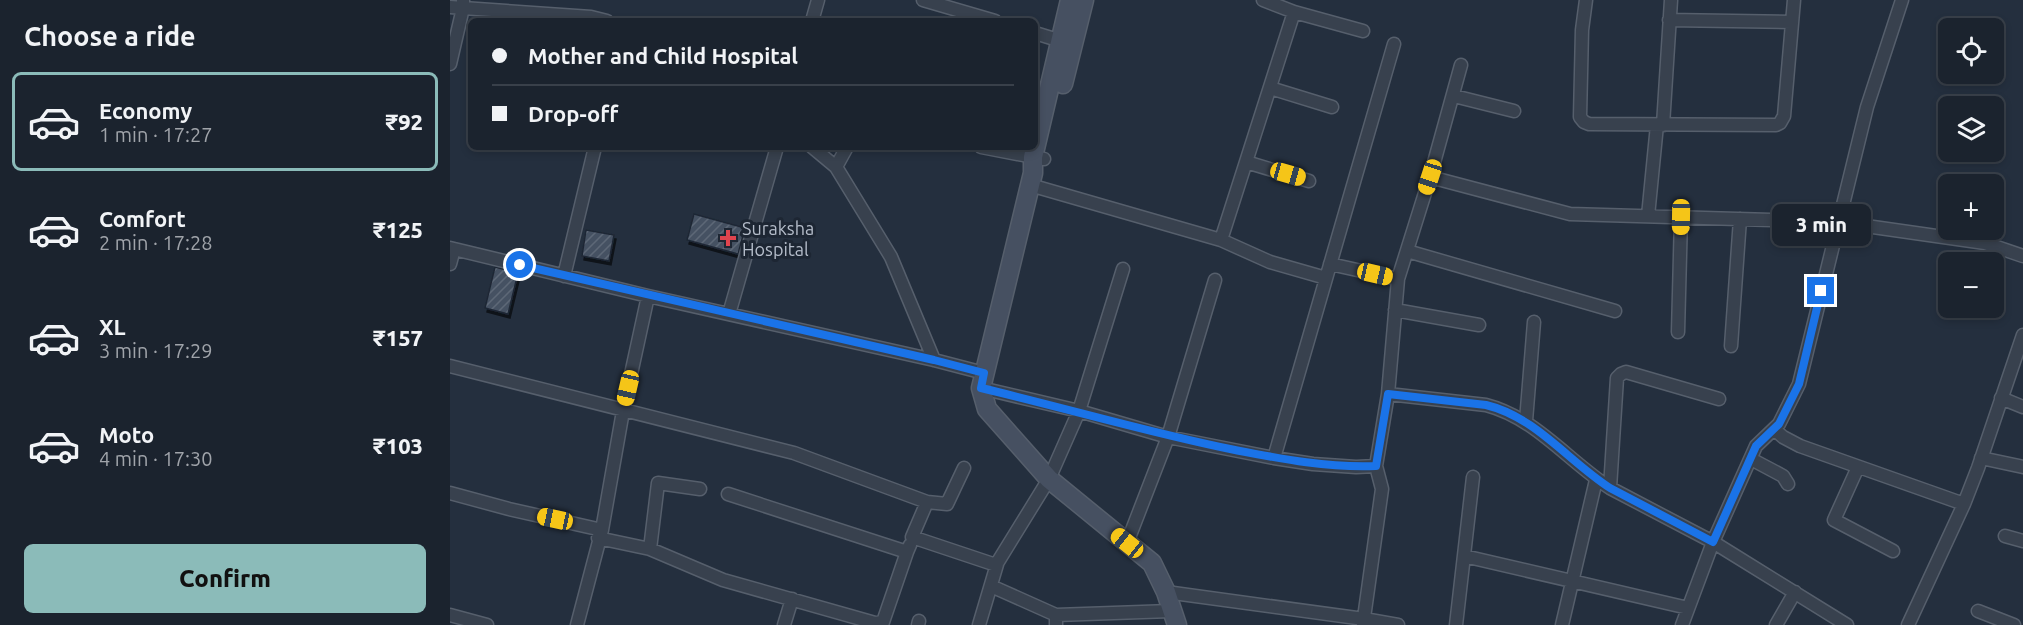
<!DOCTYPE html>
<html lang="en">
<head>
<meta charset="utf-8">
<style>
	:root { --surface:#1b232e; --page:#282f3a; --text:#f1f3f6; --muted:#a0a4aa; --line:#39404a; --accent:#8bbbb9 }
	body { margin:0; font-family:Ubuntu,sans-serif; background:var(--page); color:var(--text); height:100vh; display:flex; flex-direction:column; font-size:22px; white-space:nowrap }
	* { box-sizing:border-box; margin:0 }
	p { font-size:20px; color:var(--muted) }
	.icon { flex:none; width:33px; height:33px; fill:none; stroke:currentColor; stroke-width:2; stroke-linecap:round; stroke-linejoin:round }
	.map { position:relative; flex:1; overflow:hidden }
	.details { display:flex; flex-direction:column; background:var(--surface); width:450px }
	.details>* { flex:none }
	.guide { position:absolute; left:18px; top:18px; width:570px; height:132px; border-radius:9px; box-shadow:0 3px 9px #0003,0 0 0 2px var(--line); display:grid; align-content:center; height:132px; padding:0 24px; background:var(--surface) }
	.tools { position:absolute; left:1488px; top:18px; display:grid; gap:12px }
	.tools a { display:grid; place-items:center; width:66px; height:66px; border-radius:9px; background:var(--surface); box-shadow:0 3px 9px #0003,0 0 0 2px var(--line); font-size:30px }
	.end { position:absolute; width:27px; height:27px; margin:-14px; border:8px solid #1a73e8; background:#fff; box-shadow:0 0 0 3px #fff }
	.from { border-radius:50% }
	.bubble { position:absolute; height:42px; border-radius:9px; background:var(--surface); box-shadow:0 3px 9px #0003,0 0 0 2px var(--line); font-size:20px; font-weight:800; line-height:42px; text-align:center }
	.car { position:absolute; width:18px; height:36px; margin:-18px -9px; border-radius:8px; box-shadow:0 0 4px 2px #0007; background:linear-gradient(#f5c518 24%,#345 0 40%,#f5c518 0 76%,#345 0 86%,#f5c518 0) }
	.guide b { display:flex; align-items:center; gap:21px; height:57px; font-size:22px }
	.guide b+b { border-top:2px solid var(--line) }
	.guide i { width:15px; height:15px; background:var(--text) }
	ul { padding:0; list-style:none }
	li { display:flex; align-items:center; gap:18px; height:99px; margin:0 12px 9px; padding:0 12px; border:3px solid transparent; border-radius:9px }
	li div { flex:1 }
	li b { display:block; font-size:22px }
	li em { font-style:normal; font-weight:800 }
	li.selected { border-color:var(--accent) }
	li>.icon { width:54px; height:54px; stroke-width:1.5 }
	h2 { padding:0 24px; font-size:27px; line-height:72px }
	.cta { display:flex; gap:12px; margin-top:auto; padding:12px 24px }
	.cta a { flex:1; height:69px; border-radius:9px; background:var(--accent); color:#111; font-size:24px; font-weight:800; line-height:69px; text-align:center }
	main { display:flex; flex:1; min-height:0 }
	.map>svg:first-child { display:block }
</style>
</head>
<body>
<main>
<section class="details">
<h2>Choose a ride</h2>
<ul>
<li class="selected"><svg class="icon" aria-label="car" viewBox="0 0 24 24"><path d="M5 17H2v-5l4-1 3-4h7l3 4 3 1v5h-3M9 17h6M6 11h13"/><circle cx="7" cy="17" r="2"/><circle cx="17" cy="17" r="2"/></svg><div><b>Economy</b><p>1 min · 17:27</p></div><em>₹92</em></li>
<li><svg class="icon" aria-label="car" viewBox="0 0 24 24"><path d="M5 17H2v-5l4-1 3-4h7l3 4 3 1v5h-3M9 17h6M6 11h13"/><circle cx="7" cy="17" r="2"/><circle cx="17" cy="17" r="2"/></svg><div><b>Comfort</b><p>2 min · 17:28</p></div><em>₹125</em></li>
<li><svg class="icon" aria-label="car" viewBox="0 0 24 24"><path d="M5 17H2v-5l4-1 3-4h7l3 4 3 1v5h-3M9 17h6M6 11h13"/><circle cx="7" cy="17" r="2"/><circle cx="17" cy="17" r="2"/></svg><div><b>XL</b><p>3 min · 17:29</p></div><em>₹157</em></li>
<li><svg class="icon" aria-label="car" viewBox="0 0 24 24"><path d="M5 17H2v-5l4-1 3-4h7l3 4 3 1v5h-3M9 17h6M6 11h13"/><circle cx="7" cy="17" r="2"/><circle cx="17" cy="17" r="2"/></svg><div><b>Moto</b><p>4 min · 17:30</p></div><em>₹103</em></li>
</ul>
<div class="cta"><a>Confirm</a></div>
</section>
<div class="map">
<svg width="1573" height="625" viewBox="0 0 1573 625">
	<defs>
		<pattern id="building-hatch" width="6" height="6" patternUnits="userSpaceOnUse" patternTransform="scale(1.5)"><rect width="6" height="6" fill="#455162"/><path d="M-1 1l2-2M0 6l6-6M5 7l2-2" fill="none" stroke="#5d6877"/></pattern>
		<filter id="shadow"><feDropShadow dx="2" dy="4" stdDeviation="0" flood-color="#0009"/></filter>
	</defs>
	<rect width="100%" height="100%" fill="#242f3e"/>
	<path fill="url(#building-hatch)" stroke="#1f2835" stroke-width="1.5" filter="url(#shadow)" d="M244,214L295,228L288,254L237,240Z
		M136,230L164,235L159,261L132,256Z
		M45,267L68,273L58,314L35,308Z"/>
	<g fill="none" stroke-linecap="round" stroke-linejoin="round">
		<g stroke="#565f6c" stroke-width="15">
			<path id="minor" d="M13,0V8L141,17L157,21
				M473,0L545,21
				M813,0L844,12L913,31
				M1136,0L1132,30L1130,117L1134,122L1139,124L1326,125L1330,123L1334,116L1344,0
				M0,7L13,8L0,64
				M1219,20L1342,22
				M362,21L368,0
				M585,33L611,41
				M820,88L882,107
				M1004,96L1064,111
				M1213,125L1221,0
				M362,147L386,167L441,257L484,360
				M531,147L594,159
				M796,162L859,181
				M386,167L397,147
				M980,177L1120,214L1388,222L1535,243L1573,256
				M580,185L771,240L820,262L876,278
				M1198,216L1207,125
				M771,240L844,12
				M0,248L198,296L484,360L534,373
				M957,251L1165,311
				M0,264L4,249
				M880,264L948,279L980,177L1011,65
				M114,276L145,147
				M948,279L938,394L1036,405C1086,418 1118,461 1160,488L1263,542L1397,625
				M945,310L1029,325
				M279,314L327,147
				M1228,332L1231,217
				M1281,346L1290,219
				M0,366L344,453L477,502
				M531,388L629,411L718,437L824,458L863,464L906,467L926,466L938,394
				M1551,398L1573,407
				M1076,421L1084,322
				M1324,429L1333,437L1350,446L1514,504
				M824,458L944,44
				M1531,458L1573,467
				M1301,459L1333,476L1338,484
				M1408,467L1384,520L1443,551
				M514,468L497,504L477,502L462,537L546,565L599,479L629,411L673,269
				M1160,488L1167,378L1171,374L1176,372L1269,399
				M0,493L59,509L152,530
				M278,494L457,552L460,545
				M1555,536L1573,541
				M148,538L200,549L273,580L425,623L433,622L457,552
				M677,543L718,437L765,280
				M200,549L208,483L250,489
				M1014,556L1238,608
				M541,586L606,615
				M716,592L914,619L948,625
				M1528,611L1564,625
				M0,615L37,625
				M127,625L152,530L173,411L198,296
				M334,625L342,599
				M468,625L469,621
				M529,625L548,561
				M606,625V615L721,611
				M913,625L932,489L926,466
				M1006,625L1023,477
				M1112,625L1146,480
				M1232,625L1263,542L1306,446L1329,424L1349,384L1417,107L1452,0
				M1326,625L1345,592
				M1458,625L1514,504L1528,468L1573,335"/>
		</g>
		<g stroke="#565f6c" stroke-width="21">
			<path id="secondary" d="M620,0L583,157V173L531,388L537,409L599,479L702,563L716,592L727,625
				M613,84L634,0"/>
		</g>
		<use href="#minor" stroke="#38414e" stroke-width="12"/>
		<use href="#secondary" stroke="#465061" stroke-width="18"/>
	</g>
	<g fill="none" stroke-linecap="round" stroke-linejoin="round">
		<path stroke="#1a73e8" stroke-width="8" d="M70,265L484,360L534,373L531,388C616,408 700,433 785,450C832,459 878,468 926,466L938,394L1036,405C1086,417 1118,461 1160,488L1263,542L1306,446L1329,424L1349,384L1371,291"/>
	</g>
	<path fill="#e0444e" stroke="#1d2633" stroke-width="2" d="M275 229h6v6h6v6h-6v6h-6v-6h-6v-6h6z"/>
	<g text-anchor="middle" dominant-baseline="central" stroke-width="6" stroke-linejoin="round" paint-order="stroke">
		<g font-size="18" fill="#b4bcc9" stroke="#1d2633" text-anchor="start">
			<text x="292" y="228">Suraksha<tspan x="292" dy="21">Hospital</tspan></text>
		</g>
	</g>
</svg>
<div class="tools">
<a><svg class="icon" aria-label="locate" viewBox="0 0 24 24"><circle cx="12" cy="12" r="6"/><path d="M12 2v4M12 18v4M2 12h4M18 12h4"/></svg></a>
<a><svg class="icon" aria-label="layers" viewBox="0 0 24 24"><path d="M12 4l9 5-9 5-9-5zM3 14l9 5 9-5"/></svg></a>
<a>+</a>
<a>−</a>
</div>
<i class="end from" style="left:70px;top:265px"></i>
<i class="end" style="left:1371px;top:291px"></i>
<div class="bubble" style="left:1322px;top:204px;width:99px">3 min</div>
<i class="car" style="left:838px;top:174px;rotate:106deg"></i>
<i class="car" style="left:980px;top:177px;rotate:198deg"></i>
<i class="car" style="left:1231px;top:217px;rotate:181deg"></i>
<i class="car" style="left:925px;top:274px;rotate:103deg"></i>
<i class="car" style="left:178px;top:388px;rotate:193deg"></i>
<i class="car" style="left:105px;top:519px;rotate:282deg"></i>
<i class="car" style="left:677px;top:543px;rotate:309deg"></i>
<div class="guide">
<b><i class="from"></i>Mother and Child Hospital</b>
<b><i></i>Drop-off</b>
</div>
</div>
</main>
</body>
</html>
